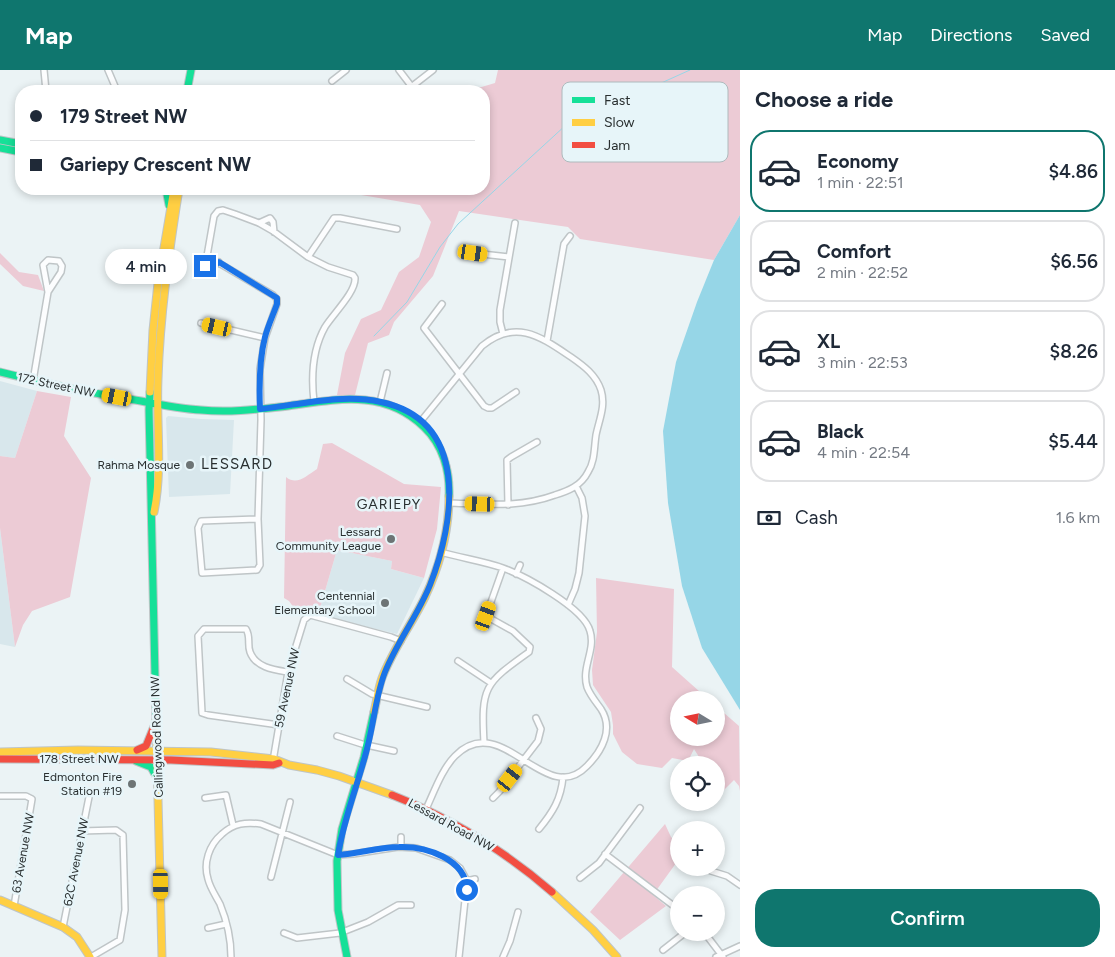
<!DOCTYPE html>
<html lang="en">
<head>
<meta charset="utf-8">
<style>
	:root { --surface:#fff; --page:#f6f6f7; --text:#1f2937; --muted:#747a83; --line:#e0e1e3; --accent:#0f766e }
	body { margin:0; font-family:Figtree,sans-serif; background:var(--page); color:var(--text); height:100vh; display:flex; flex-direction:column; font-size:19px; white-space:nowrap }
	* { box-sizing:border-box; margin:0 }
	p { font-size:16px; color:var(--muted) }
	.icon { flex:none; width:28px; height:28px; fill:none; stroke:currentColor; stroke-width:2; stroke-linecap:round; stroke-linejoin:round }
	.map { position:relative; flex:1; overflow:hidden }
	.sheet { display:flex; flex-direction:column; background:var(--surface); width:375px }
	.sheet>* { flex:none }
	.banner { position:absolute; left:15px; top:15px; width:475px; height:110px; border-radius:20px; box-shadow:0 2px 8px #0003; display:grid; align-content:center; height:110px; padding:0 15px; background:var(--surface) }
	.needle { width:32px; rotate:280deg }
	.tools { position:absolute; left:670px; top:621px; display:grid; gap:10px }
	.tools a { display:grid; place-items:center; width:55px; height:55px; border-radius:50%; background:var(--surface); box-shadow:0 2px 8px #0003; font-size:25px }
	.end { position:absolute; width:22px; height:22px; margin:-11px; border:6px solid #1a73e8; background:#fff; box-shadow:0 0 0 2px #fff }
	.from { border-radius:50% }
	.bubble { position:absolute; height:35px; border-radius:18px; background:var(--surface); box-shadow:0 2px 8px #0003; font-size:16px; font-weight:600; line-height:35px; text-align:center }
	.car { position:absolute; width:15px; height:30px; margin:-15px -8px; border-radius:6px; box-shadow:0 0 4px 1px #0007; background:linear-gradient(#f5c518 24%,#345 0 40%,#f5c518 0 76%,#345 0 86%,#f5c518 0) }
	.banner b { display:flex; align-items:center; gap:18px; height:48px; font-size:19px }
	.banner b+b { border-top:1px solid var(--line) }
	.banner i { width:12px; height:12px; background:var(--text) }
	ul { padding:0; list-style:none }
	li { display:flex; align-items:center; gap:15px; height:82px; margin:0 10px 8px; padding:0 5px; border:2px solid var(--line); border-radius:20px }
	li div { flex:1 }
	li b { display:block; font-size:19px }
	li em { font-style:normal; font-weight:600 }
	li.selected { border-color:var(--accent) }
	li>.icon { width:45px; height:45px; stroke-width:1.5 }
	h2 { padding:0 15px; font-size:22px; line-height:60px }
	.pay { display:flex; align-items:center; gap:12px; height:55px; padding:0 15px; font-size:19px }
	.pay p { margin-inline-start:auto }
	.primary-button { display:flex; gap:10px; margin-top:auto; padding:10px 15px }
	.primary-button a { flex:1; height:58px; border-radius:20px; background:var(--accent); color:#fff; font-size:20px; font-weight:600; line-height:58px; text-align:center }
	header { display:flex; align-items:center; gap:30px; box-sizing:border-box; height:70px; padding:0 25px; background:var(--accent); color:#fff }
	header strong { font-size:24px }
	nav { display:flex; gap:28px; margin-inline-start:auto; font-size:18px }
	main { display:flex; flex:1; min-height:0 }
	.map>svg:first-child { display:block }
</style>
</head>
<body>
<header>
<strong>Map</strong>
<nav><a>Map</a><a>Directions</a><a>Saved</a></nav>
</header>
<main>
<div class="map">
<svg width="740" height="887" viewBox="0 0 740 887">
	<rect width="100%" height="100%" fill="#ebf3f5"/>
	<path fill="#d8e7ec" d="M0,311L37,321L15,388L0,386Z
		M168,346L201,349L234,350L230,424L169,427L166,348Z
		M0,458L15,577L0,574Z
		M337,480L392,491L391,499L424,508L397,564L318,545Z"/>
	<path fill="#eccbd5" d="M498,0H740V145L714,190L580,169L568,157L459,141L433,206L394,252L389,265L368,273L355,325H337L345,283L361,249L381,240L399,202L419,187L431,152L420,135L326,119H484V21H468L495,13Z
		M0,183L19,202L38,205L44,221L23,216L0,194Z
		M37,321L71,327L64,366L91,408L70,527L32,541L23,555L15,577L0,458V386L15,388Z
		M332,373L404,414L441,417L437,459L424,508L391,499L392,491L337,480L318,545L309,541L299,545L289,531L284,528L286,407C297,416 306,406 317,399L323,374Z
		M596,508L674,519L672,597L709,630H679V668H716V636L739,656L740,721L739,716L734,710L718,726L716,724V695H704L694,679L688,691L672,688L662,698L637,694L622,682L613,664V655L611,642L593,615L592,600L597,562Z
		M665,754L671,767L679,774V789L653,825L666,836L620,870L590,842Z"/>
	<path fill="#96d6e7" d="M740,145V640L702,578L682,516L668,433L663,361L676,292L697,232L714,190Z"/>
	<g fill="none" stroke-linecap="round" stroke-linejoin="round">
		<path stroke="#96d6e7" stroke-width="1" d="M374,266L407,232L440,177L458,154L579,43L610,26L659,14L690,0"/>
		<g stroke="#bfc5c7" stroke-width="8">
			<path id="street" d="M44,0L46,21
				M108,0L117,21
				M399,0L412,17
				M332,11L346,0
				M106,21L114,17
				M406,21L433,0
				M259,153L270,148L273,152L274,162
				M473,183L509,187
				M207,186L205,195L207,199L212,198L219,192
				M308,187L334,148H340L397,159
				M48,190L59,191L62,196L61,202L48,222L43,195Z
				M442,234L424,258L484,336L488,338H492L516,322
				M201,253L265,268
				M503,264L500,252V240L515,153
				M547,271L564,174L570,166
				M33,311L48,222
				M380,332L387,303
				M421,351L482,276C516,248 541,267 571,287C584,296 596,305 601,320C606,336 599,350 596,365C594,378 595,391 588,402C581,416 568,421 555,425C520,438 485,434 449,433
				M508,435L507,390L511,387L537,372
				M258,449L201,451L198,458L202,503L257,500L260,495L258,449L261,350L260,299L265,268L277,234V229L273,225L207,186L214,146L218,141L223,140L235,144L259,153L273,161L308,187L328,197L353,205L355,208C356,222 333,244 325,257C312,280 311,306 314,332
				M516,504L520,495
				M568,535L575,519L579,503L585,446L582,428L576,416
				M458,591L491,613
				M347,609L372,624L427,637
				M279,655L208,645L202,643L198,566L204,559H246C251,567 247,574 250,582C256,598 275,600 288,602
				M337,666L362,674L394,681
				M484,673C481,617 484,614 529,582L530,577L513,561L486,546L503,498
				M273,691L288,602L304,550L310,545L391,567L401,571
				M0,726H26L32,729L14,836
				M205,728L226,725L233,755
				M493,728L499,722L538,671L541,659L536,648
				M426,739C434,722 442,699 455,686C502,638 545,740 587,696C602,681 614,659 601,639C596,632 590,625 587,617C581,597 596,580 590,561C584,538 525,506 503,498C483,491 461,488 441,482
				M539,759C553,742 561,729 563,707
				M81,761L116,760L123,765L125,840L120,870L91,887
				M401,767V777
				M605,784L679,840
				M711,801L727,806L740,815
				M271,807L290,732
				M580,808L599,793L640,738
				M467,811L475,809
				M63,857L89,727
				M208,858L226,854
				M704,862L723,887
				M284,863L297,868L340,863L368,852L398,835H411
				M663,880L686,862
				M231,887C231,869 227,851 220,834C216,826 210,818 208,809C203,793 209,775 222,764C234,753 246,752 261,754L338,785L353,784L398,777L416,778L450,790L460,798L467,811L459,887
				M503,887L510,871L518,842
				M716,887L740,876"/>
		</g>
		<g stroke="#bfc5c7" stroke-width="9">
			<path id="fast" d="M187,21L191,0
				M0,70L21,74
				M0,78L21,82
				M166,119L169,135
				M0,302C47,314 94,324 141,331C161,335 181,339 201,340C230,343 260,339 288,336C338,329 385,319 424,357C443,375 450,401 449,426
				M150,322L149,340L156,650
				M136,691L151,697L156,706
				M347,887L338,840L337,791L342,759L364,687L374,642"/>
		</g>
		<g stroke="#bfc5c7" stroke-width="9">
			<path id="slow" d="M150,322L153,260L158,213L174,119
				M154,442C163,398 156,353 158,309C160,245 169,182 179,119
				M374,642C377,630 378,619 382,608C393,579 412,554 425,527C440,495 449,461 449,426
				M156,650L162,887
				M0,682L78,680L211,682L274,689L289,695L317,700L339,706L392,725
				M552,822L593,860L617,887
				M0,830L63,857L77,867L90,887"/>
		</g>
		<g stroke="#bfc5c7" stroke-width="9">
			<path id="jam" d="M137,680L146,676L155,654
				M0,689L171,690L273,695L279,693
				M392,725C450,748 505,781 552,822"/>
		</g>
		<use href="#street" stroke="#fcfdfe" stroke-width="5"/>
		<use href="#fast" stroke="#16e098" stroke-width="7"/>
		<use href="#slow" stroke="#ffcf43" stroke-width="7"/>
		<use href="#jam" stroke="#f24e42" stroke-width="7"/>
	</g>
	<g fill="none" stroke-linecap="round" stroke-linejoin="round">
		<path stroke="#1a73e8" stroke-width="6" d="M205,196L206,199H210L219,192L277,228V234C273,245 268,256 265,267C259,291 259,315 260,339C299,335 342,323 381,332C470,351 455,451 430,515C418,545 397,572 385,602C376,625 374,651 368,675C359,712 344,747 338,785C358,784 379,777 399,777C426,776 466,789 467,820"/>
	</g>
	<g fill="#6d7475" stroke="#e7f5f9" stroke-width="2">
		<circle cx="190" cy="395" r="5"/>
		<circle cx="391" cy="469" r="5"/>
		<circle cx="385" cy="533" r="5"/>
		<circle cx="132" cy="714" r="5"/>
	</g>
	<g text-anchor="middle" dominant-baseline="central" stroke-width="5" stroke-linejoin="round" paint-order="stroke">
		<g font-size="12" fill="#292f30" stroke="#e7f5f9">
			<text transform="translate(56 315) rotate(12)">172 Street NW</text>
			<text transform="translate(287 618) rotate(-78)">59 Avenue NW</text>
			<text transform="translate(157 667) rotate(-92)">Callingwood Road NW</text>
			<text x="79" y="689">178 Street NW</text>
			<text transform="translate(451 755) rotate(29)">Lessard Road NW</text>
			<text transform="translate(23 783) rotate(-80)">63 Avenue NW</text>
			<text transform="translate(76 792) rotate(-79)">62C Avenue NW</text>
		</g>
		<g font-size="12" fill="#292f30" stroke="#e7f5f9" text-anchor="end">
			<text x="180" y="395">Rahma Mosque</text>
			<text x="381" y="462">Lessard<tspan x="381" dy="14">Community League</tspan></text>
			<text x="375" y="526">Centennial<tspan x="375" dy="14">Elementary School</tspan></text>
			<text x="122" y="707">Edmonton Fire<tspan x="122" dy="14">Station #19</tspan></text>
		</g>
		<g font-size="14" letter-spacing="1" fill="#292f30" stroke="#e7f5f9">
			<text x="389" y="434">GARIEPY</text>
		</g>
		<g font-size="15" letter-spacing="1" fill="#292f30" stroke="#e7f5f9">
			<text x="237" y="394">LESSARD</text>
		</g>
	</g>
	<rect x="562" y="12" width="166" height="80" rx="8" fill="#e7f5f9" stroke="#aebabd" stroke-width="1"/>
	<rect x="572" y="27" width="23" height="6" fill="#16e098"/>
	<rect x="572" y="49" width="23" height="7" fill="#ffcf43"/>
	<rect x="572" y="72" width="23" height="6" fill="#f24e42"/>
	<g font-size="14" fill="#292f30">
		<text x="604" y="35">Fast</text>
		<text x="604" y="57">Slow</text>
		<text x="604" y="80">Jam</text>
	</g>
</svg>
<div class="tools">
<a><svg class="needle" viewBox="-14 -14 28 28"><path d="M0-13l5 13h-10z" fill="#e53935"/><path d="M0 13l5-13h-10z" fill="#747a83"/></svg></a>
<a><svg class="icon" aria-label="locate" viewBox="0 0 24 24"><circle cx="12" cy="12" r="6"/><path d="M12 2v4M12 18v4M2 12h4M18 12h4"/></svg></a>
<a>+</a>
<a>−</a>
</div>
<i class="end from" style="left:467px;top:820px"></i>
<i class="end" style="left:205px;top:196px"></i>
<div class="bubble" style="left:105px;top:179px;width:82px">4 min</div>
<i class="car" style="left:473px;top:183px;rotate:98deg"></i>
<i class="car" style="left:217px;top:257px;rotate:283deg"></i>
<i class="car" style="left:117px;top:327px;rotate:281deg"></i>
<i class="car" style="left:480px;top:434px;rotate:272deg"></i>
<i class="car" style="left:486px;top:546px;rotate:20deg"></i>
<i class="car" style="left:510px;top:708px;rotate:38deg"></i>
<i class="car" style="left:161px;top:814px;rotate:179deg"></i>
<div class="banner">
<b><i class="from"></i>179 Street NW</b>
<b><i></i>Gariepy Crescent NW</b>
</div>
</div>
<section class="sheet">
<h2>Choose a ride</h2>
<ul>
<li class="selected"><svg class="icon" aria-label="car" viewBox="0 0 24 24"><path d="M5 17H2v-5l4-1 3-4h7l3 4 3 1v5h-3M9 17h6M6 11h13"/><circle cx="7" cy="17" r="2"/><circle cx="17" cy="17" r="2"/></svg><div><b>Economy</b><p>1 min · 22:51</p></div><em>$4.86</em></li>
<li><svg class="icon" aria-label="car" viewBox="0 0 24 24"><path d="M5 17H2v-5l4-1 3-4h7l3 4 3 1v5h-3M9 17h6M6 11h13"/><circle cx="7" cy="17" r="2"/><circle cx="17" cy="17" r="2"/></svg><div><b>Comfort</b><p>2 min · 22:52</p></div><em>$6.56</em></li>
<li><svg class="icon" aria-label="car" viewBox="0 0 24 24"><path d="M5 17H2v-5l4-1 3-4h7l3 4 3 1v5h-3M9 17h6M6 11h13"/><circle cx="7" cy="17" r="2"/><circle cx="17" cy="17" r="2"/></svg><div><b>XL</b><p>3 min · 22:53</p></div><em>$8.26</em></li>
<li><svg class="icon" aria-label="car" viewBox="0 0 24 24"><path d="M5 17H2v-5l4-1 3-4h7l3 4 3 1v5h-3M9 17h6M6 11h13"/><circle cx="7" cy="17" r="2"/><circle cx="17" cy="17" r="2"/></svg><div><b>Black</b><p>4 min · 22:54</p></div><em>$5.44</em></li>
</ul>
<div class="pay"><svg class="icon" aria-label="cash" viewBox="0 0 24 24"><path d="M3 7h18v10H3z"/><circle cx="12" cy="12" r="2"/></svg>Cash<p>1.6 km</p></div>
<div class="primary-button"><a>Confirm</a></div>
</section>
</main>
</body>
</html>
